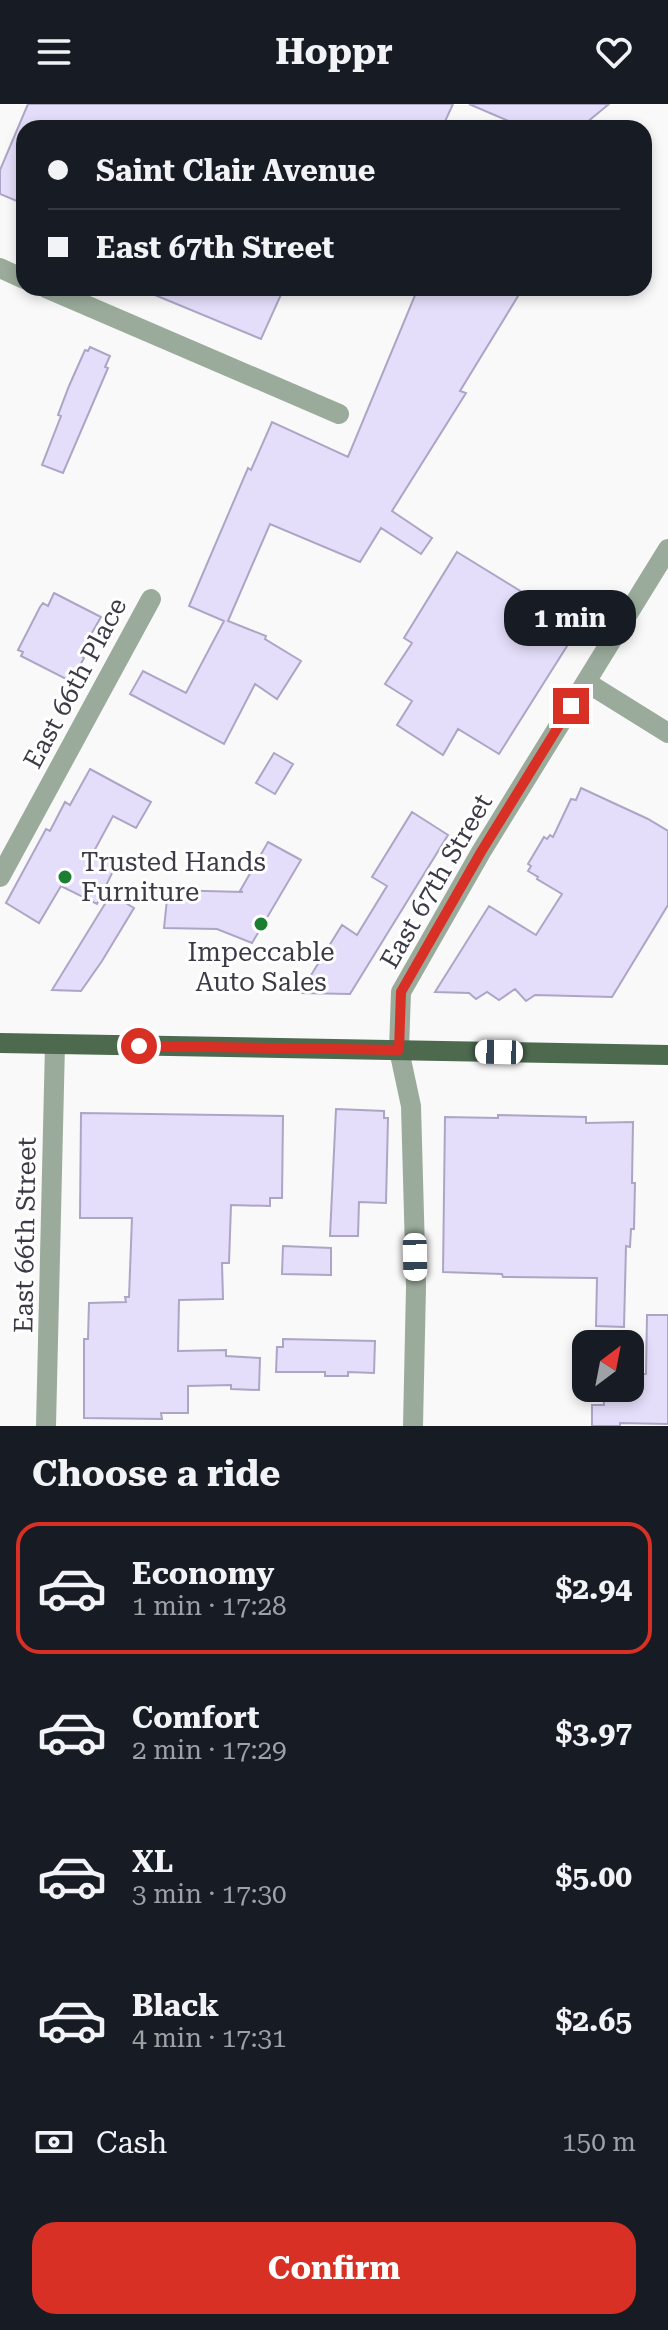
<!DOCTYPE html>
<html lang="en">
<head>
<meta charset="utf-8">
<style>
	:root { --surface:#171b24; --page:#20242c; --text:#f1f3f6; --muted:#9ea1a6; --line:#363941; --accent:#d93025 }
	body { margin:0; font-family:"Roboto Serif",serif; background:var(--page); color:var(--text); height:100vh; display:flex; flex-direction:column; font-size:30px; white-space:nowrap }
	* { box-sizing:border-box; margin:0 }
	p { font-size:26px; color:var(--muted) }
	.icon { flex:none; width:44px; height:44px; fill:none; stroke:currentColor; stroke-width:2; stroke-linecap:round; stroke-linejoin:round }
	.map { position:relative; height:1322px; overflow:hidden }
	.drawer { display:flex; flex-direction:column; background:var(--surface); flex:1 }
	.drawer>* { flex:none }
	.hud { position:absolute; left:16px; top:16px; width:636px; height:176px; border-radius:24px; box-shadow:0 4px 12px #0003; display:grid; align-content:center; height:176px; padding:0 32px; background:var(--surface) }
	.needle { width:52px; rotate:32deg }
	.buttons { position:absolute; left:572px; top:1226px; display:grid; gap:16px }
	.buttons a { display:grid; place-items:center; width:72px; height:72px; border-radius:16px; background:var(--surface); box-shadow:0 4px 12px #0003; font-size:40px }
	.end { position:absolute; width:36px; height:36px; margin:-18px; border:10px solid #d93025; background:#fff; box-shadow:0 0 0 4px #fff }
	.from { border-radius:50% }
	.bubble { position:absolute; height:56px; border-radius:24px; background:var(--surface); box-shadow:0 4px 12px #0003; font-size:26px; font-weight:700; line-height:56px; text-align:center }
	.car { position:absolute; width:24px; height:48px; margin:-24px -12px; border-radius:10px; box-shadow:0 0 6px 2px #0007; background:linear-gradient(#fff 24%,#345 0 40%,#fff 0 76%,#345 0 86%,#fff 0) }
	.hud b { display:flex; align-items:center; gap:28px; height:76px; font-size:30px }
	.hud b+b { border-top:2px solid var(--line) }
	.hud i { width:20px; height:20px; background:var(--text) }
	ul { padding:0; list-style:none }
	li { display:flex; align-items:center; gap:24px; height:132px; margin:0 16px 12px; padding:0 16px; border:4px solid transparent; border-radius:24px }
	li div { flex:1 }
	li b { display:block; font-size:30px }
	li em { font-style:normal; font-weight:700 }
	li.on { border-color:var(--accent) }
	li>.icon { width:72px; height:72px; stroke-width:1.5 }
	h2 { padding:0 32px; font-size:36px; line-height:96px }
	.pay { display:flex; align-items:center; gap:20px; height:88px; padding:0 32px; font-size:30px }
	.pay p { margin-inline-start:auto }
	.primary-button { display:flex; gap:16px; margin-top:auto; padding:16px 32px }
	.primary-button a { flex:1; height:92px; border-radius:24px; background:var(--accent); color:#fff; font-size:32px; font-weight:700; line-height:92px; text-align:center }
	header { display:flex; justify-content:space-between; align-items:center; height:104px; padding:0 32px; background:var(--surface); font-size:36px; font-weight:700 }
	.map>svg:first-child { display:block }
</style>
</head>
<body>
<header><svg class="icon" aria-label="menu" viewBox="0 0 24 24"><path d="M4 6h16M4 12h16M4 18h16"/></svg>Hoppr<svg class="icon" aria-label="heart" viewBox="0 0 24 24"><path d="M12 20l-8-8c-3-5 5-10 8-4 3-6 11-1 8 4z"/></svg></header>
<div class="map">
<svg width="668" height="1322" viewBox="0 0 668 1322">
	<rect width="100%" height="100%" fill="#f9f9f9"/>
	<path fill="#e5defa" stroke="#ada5c6" stroke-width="2" d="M28,0H453L442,24H24V100L0,90V66Z
		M469,0H609L580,24H525Z
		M138,184H284L261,235Z
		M418,184H523L460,287L466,289L392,407L432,434L421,450L381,424L360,458L270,420L228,517L266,532L265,535L301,557L277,595L255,580L224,640L130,590L143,567L186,589L224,517L189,502L248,364L251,366L272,318L348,353Z
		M90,243L110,252L105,263L108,264L63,369L42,361L61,312L58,311L69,282L85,246L88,247Z
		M457,448L579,523L499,650L458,625L443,651L397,621L412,597L385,580L412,539L404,534Z
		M54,489L101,513L81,548V552L84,554L72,576L69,574L68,576L21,552L23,548L18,546L40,503L43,499L48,502Z
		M274,649L293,660L275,690L256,679Z
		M90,665L151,698L136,724L113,712L93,749L116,761L97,800L61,782L39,819L6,799L46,725L50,727L65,698L70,701Z
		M581,684L648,715L668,727V801L612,893L535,891L526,897L515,885L499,896L487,888L476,895L469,889L435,888L489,802L536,831L562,790L537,775L538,773L528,767L531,762L528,760L544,733L547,735L550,731L553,733L571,695L576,696Z
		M412,708L448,731L350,890L300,889L342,821L357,831L387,782L372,773Z
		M268,738L301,756L252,839L217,825L164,824L168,786L243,788L240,787Z
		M111,790L134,804L102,857L81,887L52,886Z
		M336,1005L384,1007V1014H388L386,1099L359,1098L358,1132H330Z
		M81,1009L283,1012L282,1094H270V1102L231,1101L229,1159H222L223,1195L179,1196L178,1247L226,1246V1252L260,1254L259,1286L231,1285V1281L188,1282V1309H161L162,1315L84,1314V1235H88L89,1199L126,1198L125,1193H129L132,1114H80Z
		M498,1011L586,1013V1019L633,1018L632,1079H635L634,1125H631L630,1143L626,1142L624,1223L596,1222L597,1174L503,1173L502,1170L443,1168L445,1013L498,1014Z
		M283,1142L331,1144V1171L282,1170Z
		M647,1211H668V1320L620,1319V1322H592V1301H604L603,1284H630V1270H646Z
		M283,1235L375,1237L374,1269L348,1268V1272H325V1268H276L277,1243H283Z"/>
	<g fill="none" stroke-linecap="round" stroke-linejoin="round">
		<path stroke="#9aab9b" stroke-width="20" d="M0,164L24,175
			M46,184L339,310
			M586,578L668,629
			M0,773L151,495
			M46,1322L55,940
			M413,1322L416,1183L411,1002L399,946L401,888L481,748L668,445"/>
		<path stroke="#4d6a4f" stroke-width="20" d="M0,939L668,951"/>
	</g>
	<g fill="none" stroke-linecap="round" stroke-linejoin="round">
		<path stroke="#d93025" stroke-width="10" d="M139,942L399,946L401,888L481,748L571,602"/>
	</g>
	<g fill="#1b7e30" stroke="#fff" stroke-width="3">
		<circle cx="65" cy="773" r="8"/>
		<circle cx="261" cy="820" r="8"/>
	</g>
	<g text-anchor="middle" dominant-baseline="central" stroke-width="6" stroke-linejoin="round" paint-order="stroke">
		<g font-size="26" fill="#3d3a48" stroke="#fff">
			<text transform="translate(75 579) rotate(-62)">East 66th Place</text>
			<text transform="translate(436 777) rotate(-60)">East 67th Street</text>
			<text transform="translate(25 1131) rotate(-89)">East 66th Street</text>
		</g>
		<g font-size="26" fill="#3d3a48" stroke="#fff" text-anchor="start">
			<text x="81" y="758">Trusted Hands<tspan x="81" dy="30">Furniture</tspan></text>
			<text x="261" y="848" text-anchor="middle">Impeccable<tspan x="261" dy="30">Auto Sales</tspan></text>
		</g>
	</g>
</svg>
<div class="buttons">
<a><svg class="needle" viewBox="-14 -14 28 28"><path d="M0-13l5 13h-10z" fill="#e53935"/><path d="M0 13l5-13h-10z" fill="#9ea1a6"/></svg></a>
</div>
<i class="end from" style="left:139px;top:942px"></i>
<i class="end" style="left:571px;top:602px"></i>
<div class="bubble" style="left:504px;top:486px;width:132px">1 min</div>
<i class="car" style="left:499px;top:948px;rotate:271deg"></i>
<i class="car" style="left:415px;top:1153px;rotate:179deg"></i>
<div class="hud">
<b><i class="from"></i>Saint Clair Avenue</b>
<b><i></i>East 67th Street</b>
</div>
</div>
<section class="drawer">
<h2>Choose a ride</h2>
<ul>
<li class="on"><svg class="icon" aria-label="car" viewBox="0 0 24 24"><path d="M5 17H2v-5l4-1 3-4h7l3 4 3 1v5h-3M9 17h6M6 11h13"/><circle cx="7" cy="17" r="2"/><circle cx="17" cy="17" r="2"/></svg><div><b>Economy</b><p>1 min · 17:28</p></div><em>$2.94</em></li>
<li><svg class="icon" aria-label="car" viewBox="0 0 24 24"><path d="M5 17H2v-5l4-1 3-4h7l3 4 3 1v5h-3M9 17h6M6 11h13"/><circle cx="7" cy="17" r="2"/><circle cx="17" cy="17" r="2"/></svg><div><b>Comfort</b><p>2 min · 17:29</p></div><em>$3.97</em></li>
<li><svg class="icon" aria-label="car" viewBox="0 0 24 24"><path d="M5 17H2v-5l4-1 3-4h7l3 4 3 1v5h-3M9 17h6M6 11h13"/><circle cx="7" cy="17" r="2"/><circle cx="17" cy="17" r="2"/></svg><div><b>XL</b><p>3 min · 17:30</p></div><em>$5.00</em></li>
<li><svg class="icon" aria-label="car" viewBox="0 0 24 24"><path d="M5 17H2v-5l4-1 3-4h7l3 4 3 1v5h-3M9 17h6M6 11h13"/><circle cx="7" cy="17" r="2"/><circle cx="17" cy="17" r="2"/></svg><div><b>Black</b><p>4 min · 17:31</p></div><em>$2.65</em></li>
</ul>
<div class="pay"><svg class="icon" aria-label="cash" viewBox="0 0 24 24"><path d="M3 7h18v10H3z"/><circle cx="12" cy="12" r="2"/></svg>Cash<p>150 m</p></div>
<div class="primary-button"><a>Confirm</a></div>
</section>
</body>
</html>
